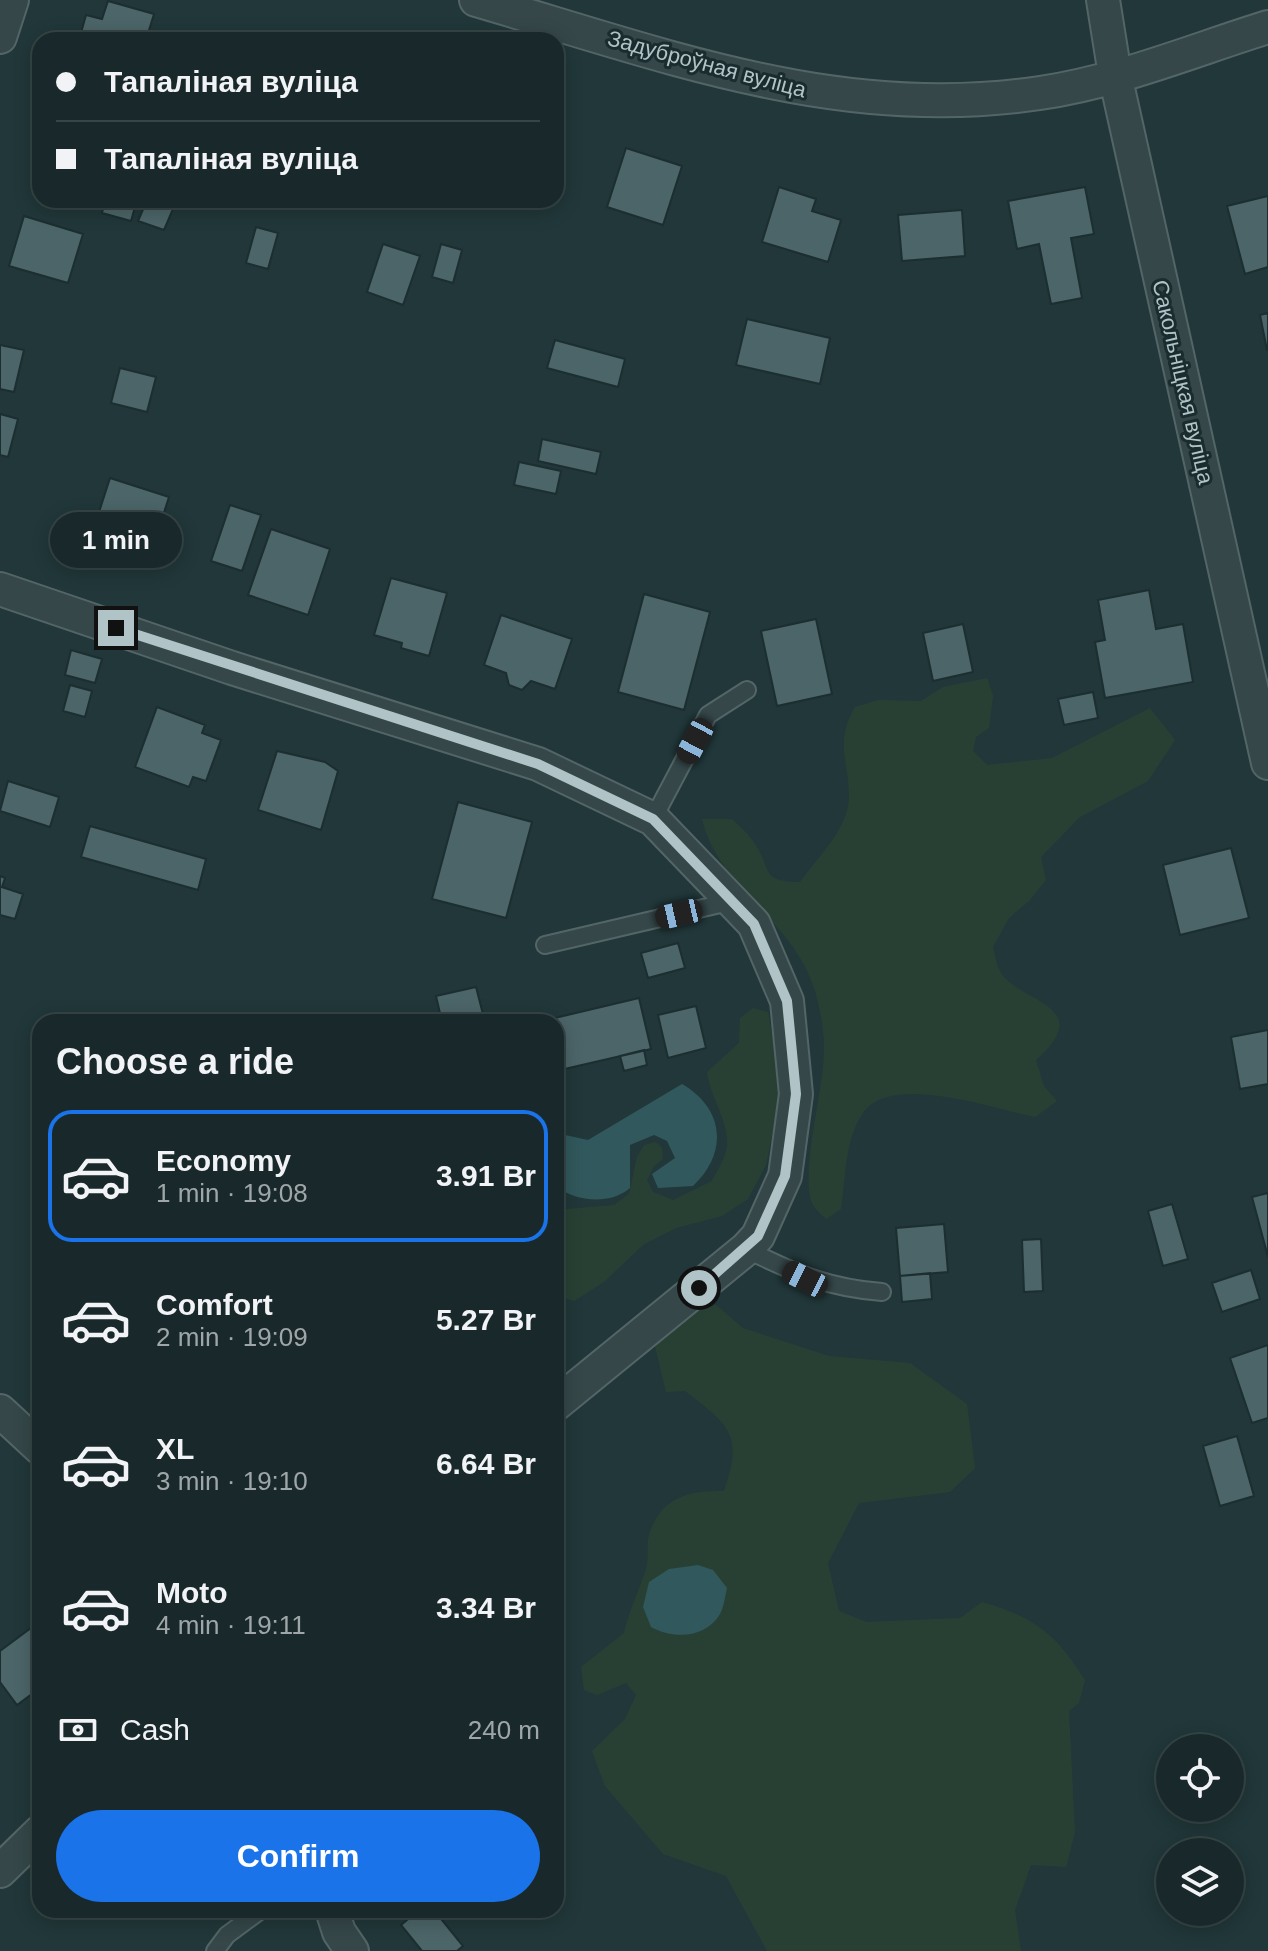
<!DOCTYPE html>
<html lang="en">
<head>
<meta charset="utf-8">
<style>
	:root { --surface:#19292b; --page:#223133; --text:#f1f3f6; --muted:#9fa6a9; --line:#374547; --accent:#1a73e8 }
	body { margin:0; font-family:Arial,sans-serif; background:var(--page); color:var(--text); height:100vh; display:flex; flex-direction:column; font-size:30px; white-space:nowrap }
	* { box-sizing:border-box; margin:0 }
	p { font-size:26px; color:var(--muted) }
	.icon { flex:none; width:44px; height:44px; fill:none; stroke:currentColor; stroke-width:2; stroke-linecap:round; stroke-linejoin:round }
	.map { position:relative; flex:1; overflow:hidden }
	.side { position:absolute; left:32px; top:1014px; width:532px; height:904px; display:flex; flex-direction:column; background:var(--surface); border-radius:24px; box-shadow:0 4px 20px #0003,0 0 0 2px var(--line) }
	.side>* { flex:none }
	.top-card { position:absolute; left:32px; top:32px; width:532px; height:176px; border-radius:24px; box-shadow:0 4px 20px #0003,0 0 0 2px var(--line); display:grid; align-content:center; height:176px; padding:0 24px; background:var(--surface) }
	.tools { position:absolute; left:1156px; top:1734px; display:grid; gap:16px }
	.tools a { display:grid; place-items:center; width:88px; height:88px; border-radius:50%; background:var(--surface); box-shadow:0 4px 20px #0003,0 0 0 2px var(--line); font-size:40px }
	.end { position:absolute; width:36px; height:36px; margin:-18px; border:10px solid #b0c3c6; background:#111; box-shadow:0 0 0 4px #111 }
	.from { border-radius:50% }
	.bubble { position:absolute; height:56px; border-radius:28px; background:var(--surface); box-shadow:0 4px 20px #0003,0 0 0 2px var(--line); font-size:26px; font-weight:800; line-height:56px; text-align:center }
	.car { position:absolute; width:24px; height:48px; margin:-24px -12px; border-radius:10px; box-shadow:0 0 6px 2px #0007; background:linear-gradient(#222 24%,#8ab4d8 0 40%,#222 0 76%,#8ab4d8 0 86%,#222 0) }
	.top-card b { display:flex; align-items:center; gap:28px; height:76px; font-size:30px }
	.top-card b+b { border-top:2px solid var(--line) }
	.top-card i { width:20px; height:20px; background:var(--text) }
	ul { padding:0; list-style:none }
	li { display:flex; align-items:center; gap:24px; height:132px; margin:0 16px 12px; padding:0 8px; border:4px solid transparent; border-radius:24px }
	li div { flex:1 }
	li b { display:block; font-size:30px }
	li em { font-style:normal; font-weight:800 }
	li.selected { border-color:var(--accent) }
	li>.icon { width:72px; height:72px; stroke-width:1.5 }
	h2 { padding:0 24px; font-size:36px; line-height:96px }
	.pay { display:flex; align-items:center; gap:20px; height:88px; padding:0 24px; font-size:30px }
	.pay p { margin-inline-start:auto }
	.button { display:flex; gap:16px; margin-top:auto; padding:16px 24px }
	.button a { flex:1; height:92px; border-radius:48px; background:var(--accent); color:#fff; font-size:32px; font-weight:800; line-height:92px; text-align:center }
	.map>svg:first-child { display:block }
</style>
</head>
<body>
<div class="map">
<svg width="1268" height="1951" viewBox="0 0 1268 1951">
	<rect width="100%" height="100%" fill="#213739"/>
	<path fill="#284034" d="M987,678L993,696L989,728L976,737L973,751L987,765L1052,758L1150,708L1175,740L1148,781L1080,817L1041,857L1046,880L1029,901L1009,918L993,947C995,954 996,964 1000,971C1017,1003 1099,1004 1036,1060L1044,1086L1057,1101L1035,1117C994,1109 891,1072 863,1113C844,1140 846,1178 841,1209L826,1219C822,1215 816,1210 813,1205C798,1175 826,1084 824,1046C824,1029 820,1008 815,991C795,922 718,888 702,819H732C740,827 750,835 755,844C773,872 760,881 800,882C817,858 849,828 849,797C849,760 834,743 855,707L878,700L921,701L943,687Z
		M753,1008L768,1012L782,1088L766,1165L748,1199L722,1216L676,1228L643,1245L604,1282L574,1301L558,1296L556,1210L614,1205L629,1194L637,1157L644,1145L656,1142L662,1148L663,1159L654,1166L647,1180L653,1192L673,1200L712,1181C717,1171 726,1157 727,1146C729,1121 710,1097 707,1072L739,1043L740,1018Z
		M716,1305L743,1328L829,1356L910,1363L967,1404L975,1468L950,1492L859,1503L828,1563L839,1611L867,1622L960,1618L982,1602C1034,1617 1056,1634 1085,1680L1079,1703L1069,1711L1075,1832L1066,1867L1031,1865L1015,1910L1021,1951H767L726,1876L663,1854L605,1786L592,1751L625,1719L636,1695L626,1683L597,1695L584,1690L581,1667L624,1633C629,1610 639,1591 646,1569C650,1557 645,1543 650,1532C663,1495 691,1491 724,1491C744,1434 729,1425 685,1391L666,1392L655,1346L686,1313Z"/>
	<path fill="#31585c" d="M682,1084C725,1109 728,1153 693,1186L658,1188L652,1174L675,1158L667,1141L654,1135L630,1145V1188C611,1205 575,1202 556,1186V1133L588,1140Z
		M698,1565L713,1570L727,1588C725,1596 724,1607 720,1614C705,1639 673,1639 651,1627L643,1607L649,1582L669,1569Z"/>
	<path fill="#4c6568" stroke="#1c2e30" stroke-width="2" d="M108,1L154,14L146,40H79L86,15L102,19Z
		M626,148L682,166L663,225L607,207Z
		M779,187L816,199L812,211L841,220L828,262L762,242Z
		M1085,187L1094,234L1071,238L1082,298L1051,304L1039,244L1017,249L1008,201Z
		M1268,196V267L1245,274L1227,206Z
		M105,200H137L131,221L102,213Z
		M147,200L173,209L164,230L138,221Z
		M962,210L965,256L902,261L898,215Z
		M24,216L83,234L68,283L9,266Z
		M256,227L278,233L268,269L246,263Z
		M383,244L420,256L403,305L367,292Z
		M441,244L462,250L453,283L432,277Z
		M1268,313V350H1267L1260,315Z
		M747,319L830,338L820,384L736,365Z
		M555,340L625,359L618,387L547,368Z
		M0,345L24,350L14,392L0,389Z
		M120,368L156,377L147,412L111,403Z
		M0,414L18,419L8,457L0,455Z
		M542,439L601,452L596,474L538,461Z
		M519,462L561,471L556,494L514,485Z
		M110,478L169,497L149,559L90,540Z
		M230,505L261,515L242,571L211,561Z
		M271,529L330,549L308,615L248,595Z
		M391,578L447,593L429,656L401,648L402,643L374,635Z
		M1149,590L1156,629L1183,624L1193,682L1105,698L1095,642L1105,640L1098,600Z
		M644,594L710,612L684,710L618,692Z
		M501,615L572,639L555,689L531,681L522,690L509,685L506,673L484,665Z
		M816,619L832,694L777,706L761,631Z
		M963,624L973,672L933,681L923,633Z
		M71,650L102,659L95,683L65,675Z
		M70,685L92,691L85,717L63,711Z
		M1093,692L1098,718L1064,725L1058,699Z
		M157,707L205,725L202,733L221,740L206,781L193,777L189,787L135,767Z
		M277,751L325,762L338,771L321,830L258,810Z
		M8,781L59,797L50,827L0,811Z
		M458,802L532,822L506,918L432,899Z
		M90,826L206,859L198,890L81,857Z
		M1231,848L1249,918L1180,935L1163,865Z
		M0,876L5,878L2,887L23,894L15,919L0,915Z
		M678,943L685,968L648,978L641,953Z
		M476,987L485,1022H442L436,996Z
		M639,998L651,1049L556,1071V1022H538Z
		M696,1006L706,1048L668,1058L658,1015Z
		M1268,1030V1084L1240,1089L1231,1037Z
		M644,1050L647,1065L624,1071L620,1056Z
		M1268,1193V1257L1252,1197Z
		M1172,1204L1188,1259L1163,1266L1148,1211Z
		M944,1224L948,1272L900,1276L896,1228Z
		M1041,1239L1043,1291L1024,1292L1022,1240Z
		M1251,1270L1260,1299L1222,1312L1212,1283Z
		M930,1273L932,1299L902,1302L900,1276Z
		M1268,1345V1418L1252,1423L1230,1358Z
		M1237,1436L1254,1496L1220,1506L1203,1446Z
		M35,1625L40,1632V1688L17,1705L0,1682V1651Z
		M419,1910H434L463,1946L457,1951H422L401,1925Z"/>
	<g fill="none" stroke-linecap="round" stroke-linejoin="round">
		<g stroke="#536567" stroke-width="20">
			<path id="service" d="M653,819L708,715L747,690
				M545,945L733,901
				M746,1249C794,1273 828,1288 882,1292
				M215,1951L227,1935L261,1910"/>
		</g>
		<g stroke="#536567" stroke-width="36">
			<path id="minor" d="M476,0C665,55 840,123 1040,93C1117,82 1194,50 1268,27
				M1103,0L1115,75L1268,763
				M0,37L12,0
				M0,589L232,668L538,764L653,819L754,924L787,1001L796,1094L785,1176L758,1236L746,1249L556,1404
				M0,1411L40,1448
				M0,1871L40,1832
				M332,1910L339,1932L352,1951"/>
		</g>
		<use href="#service" stroke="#354749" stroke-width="16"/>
		<use href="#minor" stroke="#354749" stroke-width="32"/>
	</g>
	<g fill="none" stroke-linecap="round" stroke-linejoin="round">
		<path stroke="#b0c3c6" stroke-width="10" d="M116,628L538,764L653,819L754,924L787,1001L796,1094L785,1176L758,1236L699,1288"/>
	</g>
	<g text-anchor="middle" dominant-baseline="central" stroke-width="6" stroke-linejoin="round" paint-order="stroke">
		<g font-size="22" fill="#b0c3c6" stroke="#1a2c2e">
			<text transform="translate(707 64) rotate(15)">Задуброўная вуліца</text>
			<text transform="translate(1183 382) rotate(77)">Сакольніцкая вуліца</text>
		</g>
	</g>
</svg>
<div class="tools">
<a><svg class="icon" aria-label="locate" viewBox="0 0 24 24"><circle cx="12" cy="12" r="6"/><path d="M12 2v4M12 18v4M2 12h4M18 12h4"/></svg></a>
<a><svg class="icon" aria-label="layers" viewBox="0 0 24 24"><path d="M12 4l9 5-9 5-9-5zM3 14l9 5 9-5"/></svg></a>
</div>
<i class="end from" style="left:699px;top:1288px"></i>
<i class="end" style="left:116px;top:628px"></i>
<div class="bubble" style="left:50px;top:512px;width:132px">1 min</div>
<i class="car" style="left:695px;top:741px;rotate:208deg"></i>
<i class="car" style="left:679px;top:914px;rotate:257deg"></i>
<i class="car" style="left:805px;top:1279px;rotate:297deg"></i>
<div class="top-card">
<b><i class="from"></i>Тапаліная вуліца</b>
<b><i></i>Тапаліная вуліца</b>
</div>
<section class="side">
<h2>Choose a ride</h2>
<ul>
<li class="selected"><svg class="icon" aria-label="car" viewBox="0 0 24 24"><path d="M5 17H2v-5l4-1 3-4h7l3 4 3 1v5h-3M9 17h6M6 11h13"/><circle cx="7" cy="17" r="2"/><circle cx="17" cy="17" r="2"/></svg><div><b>Economy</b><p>1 min · 19:08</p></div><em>3.91 Br</em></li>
<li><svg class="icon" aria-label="car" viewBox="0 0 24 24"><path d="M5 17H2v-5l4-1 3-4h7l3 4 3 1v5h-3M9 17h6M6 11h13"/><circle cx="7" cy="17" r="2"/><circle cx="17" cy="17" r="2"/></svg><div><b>Comfort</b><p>2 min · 19:09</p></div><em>5.27 Br</em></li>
<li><svg class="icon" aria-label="car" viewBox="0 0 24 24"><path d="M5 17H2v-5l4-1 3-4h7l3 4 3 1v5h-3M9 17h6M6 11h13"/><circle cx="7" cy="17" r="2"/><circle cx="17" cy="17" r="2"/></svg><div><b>XL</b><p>3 min · 19:10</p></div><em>6.64 Br</em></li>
<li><svg class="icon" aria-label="car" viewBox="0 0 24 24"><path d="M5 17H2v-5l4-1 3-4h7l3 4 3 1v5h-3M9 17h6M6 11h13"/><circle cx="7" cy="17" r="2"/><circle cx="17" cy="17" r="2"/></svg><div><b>Moto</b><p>4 min · 19:11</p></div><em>3.34 Br</em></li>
</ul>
<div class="pay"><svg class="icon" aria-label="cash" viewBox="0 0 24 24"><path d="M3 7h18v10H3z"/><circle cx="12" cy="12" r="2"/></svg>Cash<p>240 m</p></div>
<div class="button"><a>Confirm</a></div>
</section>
</div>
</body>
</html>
